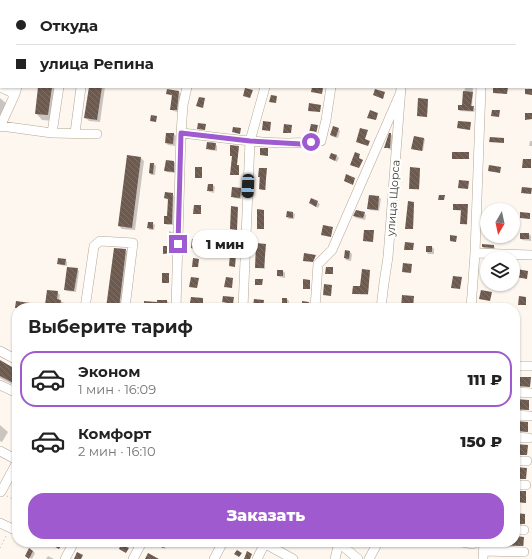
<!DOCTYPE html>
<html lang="ru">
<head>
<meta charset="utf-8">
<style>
	:root { --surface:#fff; --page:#f2f2f2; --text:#222; --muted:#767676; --line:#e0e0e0; --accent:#a05acf }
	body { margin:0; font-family:Montserrat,sans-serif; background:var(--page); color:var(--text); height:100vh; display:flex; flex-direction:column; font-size:15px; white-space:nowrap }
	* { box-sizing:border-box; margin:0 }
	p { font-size:13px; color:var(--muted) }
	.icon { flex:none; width:22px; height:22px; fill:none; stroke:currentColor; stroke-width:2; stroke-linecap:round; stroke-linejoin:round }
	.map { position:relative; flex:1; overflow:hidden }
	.drawer { position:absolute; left:12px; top:303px; width:508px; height:244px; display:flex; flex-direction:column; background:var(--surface); border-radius:16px; box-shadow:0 1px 3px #0004 }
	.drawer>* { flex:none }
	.banner { position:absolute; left:0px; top:0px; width:532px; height:88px; box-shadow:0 1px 3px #0004; display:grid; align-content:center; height:88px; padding:0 16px; background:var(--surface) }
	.needle { width:26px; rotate:189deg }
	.buttons { position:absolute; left:480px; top:203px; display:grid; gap:8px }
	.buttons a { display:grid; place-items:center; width:40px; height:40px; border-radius:50%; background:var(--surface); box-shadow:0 1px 3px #0004; font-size:20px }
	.end { position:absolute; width:18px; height:18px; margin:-9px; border:5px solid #a05acf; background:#fff; box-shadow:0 0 0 2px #fff }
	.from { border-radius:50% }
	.bubble { position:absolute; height:28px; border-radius:14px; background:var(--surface); box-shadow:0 1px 3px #0004; font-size:13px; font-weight:800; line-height:28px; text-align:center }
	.car { position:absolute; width:12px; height:24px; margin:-12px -6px; border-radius:5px; box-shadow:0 0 3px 1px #0007; background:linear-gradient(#222 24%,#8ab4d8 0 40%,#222 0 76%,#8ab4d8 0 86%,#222 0) }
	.banner b { display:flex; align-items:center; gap:14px; height:38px; font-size:15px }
	.banner b+b { border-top:1px solid var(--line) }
	.banner i { width:10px; height:10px; background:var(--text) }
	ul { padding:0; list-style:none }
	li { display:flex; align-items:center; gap:12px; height:56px; margin:0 8px 6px; padding:0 8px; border:2px solid transparent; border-radius:16px }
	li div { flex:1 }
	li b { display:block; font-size:15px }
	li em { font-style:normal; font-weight:800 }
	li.on { border-color:var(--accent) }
	li>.icon { width:36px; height:36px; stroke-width:1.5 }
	h2 { padding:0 16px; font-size:18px; line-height:48px }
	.cta { display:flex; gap:8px; margin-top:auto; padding:8px 16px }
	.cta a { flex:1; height:46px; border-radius:16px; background:var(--accent); color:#fff; font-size:16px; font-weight:800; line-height:46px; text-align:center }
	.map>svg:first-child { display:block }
</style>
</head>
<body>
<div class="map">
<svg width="532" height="559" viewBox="0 0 532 559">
	<defs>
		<pattern id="building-back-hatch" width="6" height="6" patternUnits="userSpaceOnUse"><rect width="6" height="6" fill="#6d5a4f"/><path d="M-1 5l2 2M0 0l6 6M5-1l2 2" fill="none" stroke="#7f6f66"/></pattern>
	</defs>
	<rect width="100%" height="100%" fill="#fdf7f0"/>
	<path fill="#0003" d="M0,0H10L1,1L0,19Z
		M39,87H59L54,121L42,120L36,113Z
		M90,87H105L100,122L89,121L86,118Z
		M465,87H473L472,107L475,109L474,112L460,111L459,109L463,106Z
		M168,90L179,92L181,94L178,112L173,111L171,109L173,96L167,94Z
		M0,98L8,105L3,115L0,114Z
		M428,100L427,117L419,116H418Z
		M338,129L340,131L338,138L333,137L331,135Z
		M166,134H174L176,136L175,146L168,145L166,143Z
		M390,134L393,136L391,150L385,147Z
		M414,137L425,139L423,151L412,149Z
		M530,141H532V146H529Z
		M215,144L217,146V151L209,150L207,148Z
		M337,156L339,158L337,162L330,158Z
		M128,157L141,158L144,161L135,230L122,229L119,226Z
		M174,162L176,164L175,173L167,172L165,170Z
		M150,164H154L156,166L155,175H151L150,173Z
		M266,169V190H260L259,177Z
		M420,169L419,190L411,189L410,188Z
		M213,185L215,187L214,193L210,192L208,191Z
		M241,189L243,191L241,199L234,198L232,196Z
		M172,194L174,196L173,225H167L165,223L168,218L169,200L165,198Z
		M379,197L381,199L379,211L370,210L368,208Z
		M312,199L320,204L318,208L310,203Z
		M414,203L413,229H406Z
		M467,205V225L461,224L462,211L454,210Z
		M293,213L295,214L294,219H289L287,217Z
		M364,213L366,215L365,220L356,218L354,216Z
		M153,223L155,225L154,230H150L148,228Z
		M169,231L174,233V237L169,235Z
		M529,234L531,236V241L522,240L521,238Z
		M265,245V269L257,268Z
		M494,246L495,249H485L483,247Z
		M432,247L434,249V254H428L427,252Z
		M126,250L129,253L122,308H107Z
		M346,252H350L352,254L351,261L346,260L345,258Z
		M65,260L67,262V266L60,265L58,264Z
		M77,269L79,271L76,292L67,291L65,289Z
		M283,271L285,273V278L280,277L278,276Z
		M370,271L368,295L354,294L361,287Z
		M57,292L60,295L59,300L64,303L63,308H17V311L16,310L17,302L46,306Z
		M287,299L289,301L288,308H283Z
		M167,301L169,303V308H145L158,303Z
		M450,306L458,307L459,308H449Z
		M0,361L17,371V387L0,378Z
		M515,400L529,401V410H515Z
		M0,425L8,432L2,442L0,441Z
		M17,482V491L14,488Z
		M515,514L525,515V524L515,525Z
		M515,537L524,538V546L491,545V542H515Z
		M155,542H168L165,549L156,544Z
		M33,551L35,553L32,559L26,556Z
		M48,556L54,559H46Z"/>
	<path fill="url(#building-back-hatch)" d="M38,87H52L48,115L35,114Z
		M89,87H102L97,120L84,118Z
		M312,87L323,88L322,94L311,92Z
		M493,87H508L507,94L493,93Z
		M245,88L253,90L250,98L243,96Z
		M167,89L179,91L177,110H170L172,95L166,94Z
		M375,89L385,92L383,99L373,95Z
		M525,89H532V95L525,94Z
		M463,91L473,92L471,106H474L473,111L458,110V105H462Z
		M271,95L277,96L276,103L269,102Z
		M199,97L205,98L203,108L196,106Z
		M418,98L428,99L427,117L417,116Z
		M309,103L321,105L320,112L308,111Z
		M370,110L378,113L376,120L367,118Z
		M492,110H500L499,117L491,116Z
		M525,113H532V119L525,120Z
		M151,115L157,116L156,122L150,121Z
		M263,121L271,122L270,131L262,130Z
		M458,121L471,122L470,130L457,128Z
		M198,123L206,124L205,130L197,129Z
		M284,124L292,125L291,133H283Z
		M311,124L318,125L316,134L309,133Z
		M333,126L339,128L336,137L330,135Z
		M233,127L241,128L240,134L232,132Z
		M360,128L368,130L365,139L370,141L368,146L356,142Z
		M166,133H174L173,144L165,143Z
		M389,133H391L390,148H384Z
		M414,136L424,138L422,151L411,149Z
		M490,137L504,138V143L489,142Z
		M207,142L216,143L215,150L206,149Z
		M230,145L239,146L237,165H239V175H230L232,156H230Z
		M260,148H268V156L260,155Z
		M355,152L360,154L359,158L363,160L359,168L350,165Z
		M452,152H469V159H452Z
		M331,153L337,155L335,161L329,158Z
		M127,155L141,157L132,228L118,226Z
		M523,159H531V168H522Z
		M166,160L174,161V172L164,171Z
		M150,163H154L153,174L149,173Z
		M489,165L501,167L500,173L488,171Z
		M195,167H202V178H195Z
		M410,167L420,168L419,189H409Z
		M259,168H267L265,190L259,189L260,177H258Z
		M346,174L355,178L353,185L344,181Z
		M459,180L469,181L468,189L458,188Z
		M208,184H213V191H207Z
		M232,187L241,188L240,198L231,197Z
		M522,187L532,188L531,194L521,193Z
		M165,192L173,193L172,224H164V216H167L168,199L164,198Z
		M369,195L379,196L378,210L367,209Z
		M439,195H445L444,200H438Z
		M311,198L318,201L316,207L309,203Z
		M408,201L414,202L413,229H405Z
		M453,204H468L467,224H460L461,210H453Z
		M194,205H201V214H193Z
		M231,206L238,207L237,230L230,229Z
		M257,209L264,210V229H257Z
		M356,210L365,212L363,218L353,216Z
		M287,211L293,212V218L286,217Z
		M520,212L530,213V219L520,218Z
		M148,222H153V229L147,228Z
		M323,225L333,227L331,237L321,235Z
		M364,230H374L373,242L363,241Z
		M520,233H529V239H520Z
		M450,235L457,236L456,242L450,241Z
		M192,239L200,240L199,250L191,248Z
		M230,241L237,242L235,267L229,266L230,254H229Z
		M405,242L414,243L413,250H404Z
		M256,243L266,244L264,268H255Z
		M482,244L494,245V248L482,247Z
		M163,246H171V253L163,254Z
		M426,246H432V252H426Z
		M114,248L126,249L119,308H106Z
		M345,250L350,251L349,259L344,258Z
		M304,253L316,255L313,262L303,261Z
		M58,258L66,259L65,265L57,264Z
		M193,258L199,259L198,267H192Z
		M403,263L412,264L411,273L402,272Z
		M67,267L78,268L74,291L64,290Z
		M326,267H333V274H325Z
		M482,267H487V274L481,273Z
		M362,269L370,270L368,294H352L353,286H360Z
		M517,269L528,271L527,279L516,277Z
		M277,270H283V276H277Z
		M162,273H169V283H162Z
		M453,276L462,277L460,289L451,288Z
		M191,277L199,278L197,288L189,287Z
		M226,277L233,278L232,288L224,287Z
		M255,279H263L262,285H255Z
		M303,279L310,280V289H303Z
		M324,284L332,285L331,296L323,295Z
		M47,290L58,291L57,299L61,300L60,308H15L16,301L45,305Z
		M481,290L492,292L490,301L479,299Z
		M402,295L414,296L413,308H401Z
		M223,296L234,297L233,304L222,302Z
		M519,296L526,297V305H518Z
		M191,297L203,298V304L190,303Z
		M282,298H287V308H282Z
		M254,299L264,300L263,307L253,306Z
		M157,300H167V308H144V301L157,302Z
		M302,301L309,302V308H302Z
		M0,360L17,370V385L0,376Z
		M515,377H531L530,387L515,386Z
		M515,399L529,400V410L515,409Z
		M515,421L528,422V432L515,431Z
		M515,444L528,445L527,455H515Z
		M515,467L527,468L526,479H515Z
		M515,491H526V503L515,502Z
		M515,513L525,514V524H515Z
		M515,536L524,537L523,546L490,545V542H515Z
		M46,542H63L59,549Z
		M152,542H167L163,548Z
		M121,544L129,548L126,553L119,549Z
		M29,548L33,551L29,559L25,556Z
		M237,550L242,553L239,557L234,554Z
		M247,551L252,554L250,559H244Z
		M77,552L83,555L81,559H74Z
		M148,553L159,559H145Z"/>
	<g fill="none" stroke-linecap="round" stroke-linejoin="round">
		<g stroke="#b4a795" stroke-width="10">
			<path id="minor" d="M73,0H75
				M115,0H116
				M362,0L368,1
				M7,1L8,0
				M39,1L40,0
				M203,1V0
				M288,1L289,0
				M348,1V0
				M405,1V0
				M508,1V0
				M0,15L1,13
				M0,24L1,25
				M531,44H532
				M0,87L15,94
				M1,126L52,133L97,134
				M0,127L15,94L17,87
				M52,133L59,87
				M75,133L81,87
				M181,133C227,138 275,147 321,141L326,120L331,87
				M475,253L532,255
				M85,308L94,246L100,241L133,243L125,308
				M176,308L181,133L183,105L187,87
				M243,308L250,141L265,87
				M315,308L318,264L332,250L400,94
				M381,308L384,283L388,257L401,87
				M471,308L475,253L481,87
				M0,351L17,360
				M515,366H532
				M0,385L17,393
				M515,392L532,393
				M515,415L530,416
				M515,437L529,438
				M0,451L17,460
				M515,461H527
				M515,485H526
				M0,492H1L17,462
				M0,523L17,531
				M515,530H524
				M262,542L293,559
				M347,542L345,548L358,559
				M462,542L473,544
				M484,551L524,552
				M65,559L74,542
				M133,559L142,542
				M214,559L223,542
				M257,559L265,543
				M335,559L339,542
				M369,559L378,542
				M483,559L484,542"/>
		</g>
		<path stroke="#b8b3ab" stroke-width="1" stroke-dasharray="1 3" stroke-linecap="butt" d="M7,496L17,501
			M13,521L17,513
			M0,548L7,534"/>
		<use href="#minor" stroke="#fff" stroke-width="9"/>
	</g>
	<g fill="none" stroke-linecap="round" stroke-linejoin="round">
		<path stroke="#a05acf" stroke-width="5" d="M178,244L181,133L250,141L301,144L311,142"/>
	</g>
	<g text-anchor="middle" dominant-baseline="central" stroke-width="4" stroke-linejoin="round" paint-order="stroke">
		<g font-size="11" fill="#3d3830" stroke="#fff">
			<text transform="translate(393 198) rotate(-86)">улица Щорса</text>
		</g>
	</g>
</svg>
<div class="buttons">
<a><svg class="needle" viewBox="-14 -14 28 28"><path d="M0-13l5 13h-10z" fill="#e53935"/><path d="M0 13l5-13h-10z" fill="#767676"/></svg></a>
<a><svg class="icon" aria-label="layers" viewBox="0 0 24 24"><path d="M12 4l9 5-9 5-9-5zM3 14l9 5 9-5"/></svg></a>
</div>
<i class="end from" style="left:311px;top:142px"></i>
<i class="end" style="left:178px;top:244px"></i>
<div class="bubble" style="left:192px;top:230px;width:66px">1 мин</div>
<i class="car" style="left:248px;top:186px;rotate:182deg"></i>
<div class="banner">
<b><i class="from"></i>Откуда</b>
<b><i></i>улица Репина</b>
</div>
<section class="drawer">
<h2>Выберите тариф</h2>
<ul>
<li class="on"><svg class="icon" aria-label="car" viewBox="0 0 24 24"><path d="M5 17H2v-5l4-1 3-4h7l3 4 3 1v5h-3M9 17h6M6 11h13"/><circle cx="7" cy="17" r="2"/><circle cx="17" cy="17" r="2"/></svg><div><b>Эконом</b><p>1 мин · 16:09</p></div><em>111 ₽</em></li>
<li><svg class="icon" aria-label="car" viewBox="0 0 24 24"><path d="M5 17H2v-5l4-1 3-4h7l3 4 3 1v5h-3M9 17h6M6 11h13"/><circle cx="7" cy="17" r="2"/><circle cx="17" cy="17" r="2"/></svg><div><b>Комфорт</b><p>2 мин · 16:10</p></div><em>150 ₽</em></li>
</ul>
<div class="cta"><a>Заказать</a></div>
</section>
</div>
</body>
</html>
